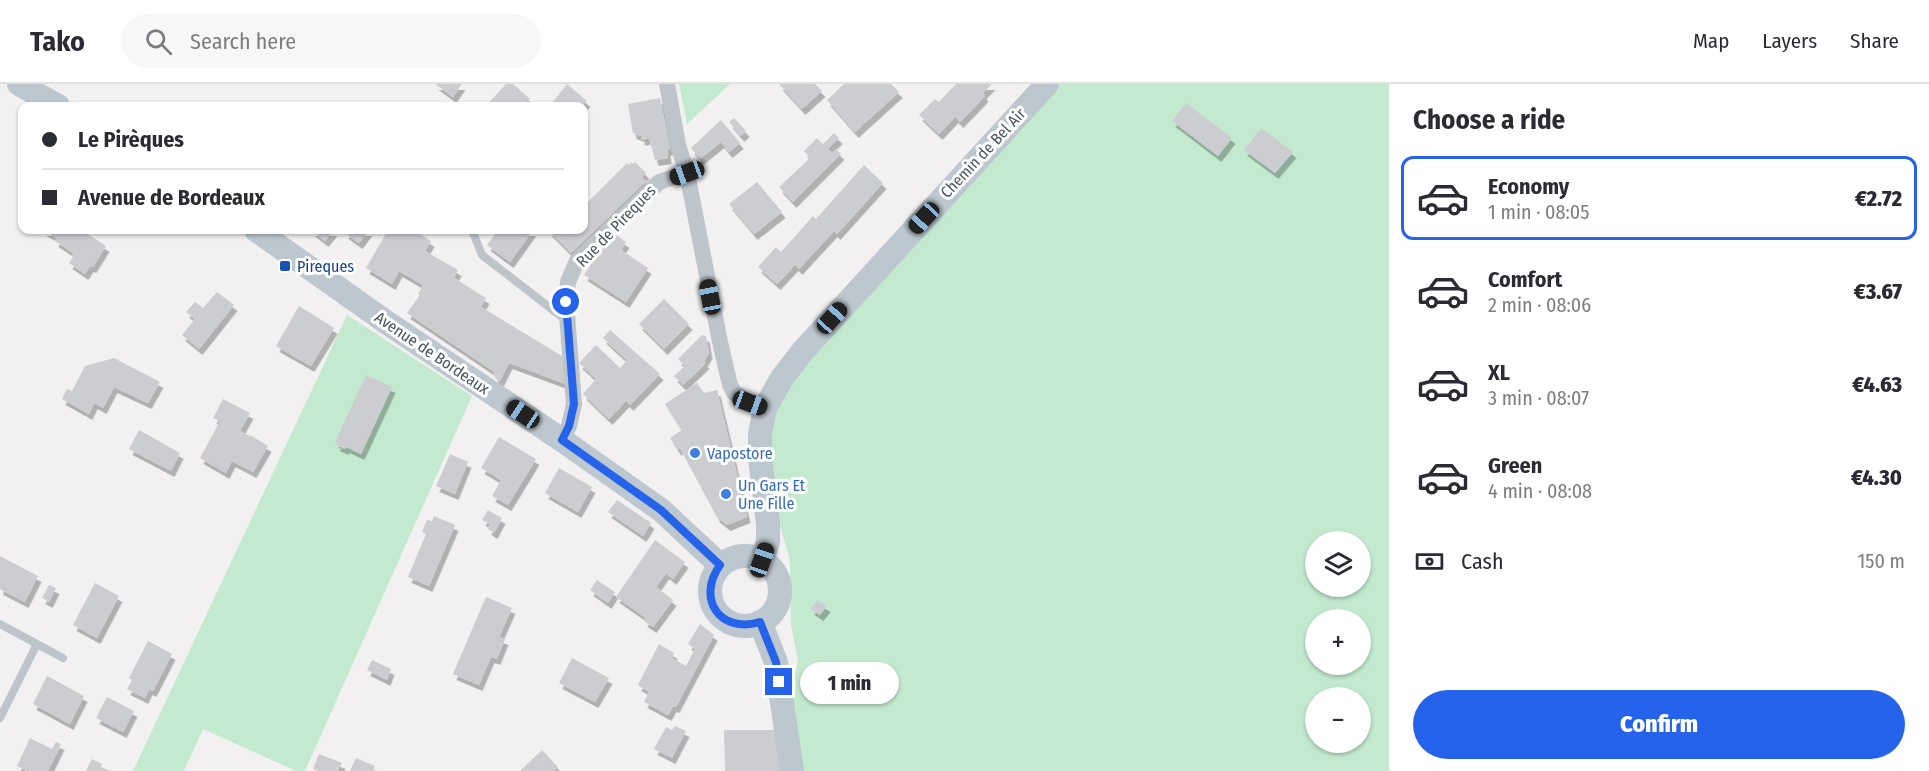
<!DOCTYPE html>
<html lang="en">
<head>
<meta charset="utf-8">
<style>
	:root { --surface:#fff; --page:#f7f7f7; --text:#2b2b33; --muted:#7c7c81; --line:#e1e1e2; --accent:#2563eb }
	body { margin:0; font-family:"Fira Sans Condensed",sans-serif; background:var(--page); color:var(--text); height:100vh; display:flex; flex-direction:column; font-size:22px; white-space:nowrap }
	* { box-sizing:border-box; margin:0 }
	p { font-size:20px; color:var(--muted) }
	.icon { flex:none; width:33px; height:33px; fill:none; stroke:currentColor; stroke-width:2; stroke-linecap:round; stroke-linejoin:round }
	.map { position:relative; flex:1; overflow:hidden }
	.drawer { display:flex; flex-direction:column; background:var(--surface); width:540px }
	.drawer>* { flex:none }
	.guide { position:absolute; left:18px; top:18px; width:570px; height:132px; border-radius:12px; box-shadow:0 2px 4px #0004; display:grid; align-content:center; height:132px; padding:0 24px; background:var(--surface) }
	.controls { position:absolute; left:1305px; top:447px; display:grid; gap:12px }
	.controls a { display:grid; place-items:center; width:66px; height:66px; border-radius:50%; background:var(--surface); box-shadow:0 2px 4px #0004; font-size:30px }
	.end { position:absolute; width:27px; height:27px; margin:-14px; border:8px solid #2563eb; background:#fff; box-shadow:0 0 0 3px #fff }
	.from { border-radius:50% }
	.bubble { position:absolute; height:42px; border-radius:21px; background:var(--surface); box-shadow:0 2px 4px #0004; font-size:20px; font-weight:800; line-height:42px; text-align:center }
	.car { position:absolute; width:18px; height:36px; margin:-18px -9px; border-radius:8px; box-shadow:0 0 4px 2px #0007; background:linear-gradient(#222 24%,#8ab4d8 0 40%,#222 0 76%,#8ab4d8 0 86%,#222 0) }
	.guide b { display:flex; align-items:center; gap:21px; height:57px; font-size:22px }
	.guide b+b { border-top:2px solid var(--line) }
	.guide i { width:15px; height:15px; background:var(--text) }
	ul { padding:0; list-style:none }
	li { display:flex; align-items:center; gap:18px; height:84px; margin:0 12px 9px; padding:0 12px; border:3px solid transparent; border-radius:12px }
	li div { flex:1 }
	li b { display:block; font-size:22px }
	li em { font-style:normal; font-weight:800 }
	li.on { border-color:var(--accent) }
	li>.icon { width:54px; height:54px; stroke-width:1.5 }
	h2 { padding:0 24px; font-size:27px; line-height:72px }
	.pay { display:flex; align-items:center; gap:15px; height:66px; padding:0 24px; font-size:22px }
	.pay p { margin-inline-start:auto }
	.button { display:flex; gap:12px; margin-top:auto; padding:12px 24px }
	.button a { flex:1; height:69px; border-radius:36px; background:var(--accent); color:#fff; font-size:24px; font-weight:800; line-height:69px; text-align:center }
	header { display:flex; align-items:center; gap:36px; box-sizing:border-box; height:84px; padding:0 30px; background:var(--surface); border-bottom:2px solid var(--line) }
	header strong { font-size:28px }
	nav { display:flex; gap:33px; margin-inline-start:auto; font-size:21px }
	.search { width:420px; height:54px; background:var(--page); display:flex; align-items:center; gap:15px; box-sizing:border-box; padding:0 21px; border-radius:33px; color:var(--muted); font-size:22px }
	main { display:flex; flex:1; min-height:0 }
	.map>svg:first-child { display:block }
</style>
</head>
<body>
<header>
<strong>Tako</strong>
<div class="search"><svg class="icon" aria-label="search" viewBox="0 0 24 24"><circle cx="10" cy="10" r="6"/><path d="M15 15l6 6"/></svg>Search here</div>
<nav><a>Map</a><a>Layers</a><a>Share</a></nav>
</header>
<main>
<div class="map">
<svg width="1389" height="687" viewBox="0 0 1389 687">
	<defs>
		<filter id="shadow"><feDropShadow dx="3.5" dy="6" stdDeviation="0" flood-color="#0004"/></filter>
	</defs>
	<rect width="100%" height="100%" fill="#f2f0f0"/>
	<path fill="#c3eacf" fill-rule="evenodd" d="M679,0H730L687,40Z
		M1047,0H1389V687H792L786,639L798,576L791,541L790,476L760,374L782,294ZM1316,458H1360V502H1316ZM1316,536H1360V580H1316ZM1316,614H1360V658H1316Z
		M347,231L472,312L305,687H296L203,645L184,687H133Z"/>
	<path fill="#cbcdd1" filter="url(#shadow)" d="M435,0H462L453,13Z
		M506,0H513L530,15L523,22H486Z
		M567,0L587,17L582,22H557L552,19Z
		M779,0H815L822,7L802,25Z
		M844,0H891L899,8L855,48L827,16Z
		M956,0H992L983,9L985,12L960,38L955,33L939,50L919,31L935,15L939,18Z
		M660,14L670,65L667,66L668,74L655,76L649,54L642,56L641,52L633,49L628,20Z
		M1186,19L1232,54L1218,72L1172,37Z
		M734,34L746,47L741,52L729,38Z
		M721,36L740,59L729,68L721,58L700,75L691,64Z
		M1261,44L1293,68L1275,89L1244,66Z
		M834,49L839,54L828,65L832,69L836,65L841,70L793,118L779,103L810,74L804,67L817,54L823,60Z
		M631,78L633,80L635,78L646,89L642,93L646,97L571,169L548,146H584V122L627,79L629,81Z
		M864,81L883,99L837,150L834,147L799,185L795,181L777,200L758,183L776,163L781,168L813,132L816,135Z
		M757,98L782,128L754,150L729,120Z
		M43,146H88L86,149L106,162L93,183L90,182L85,190L69,179L74,171L72,170L73,169L55,157L57,154Z
		M311,146H334L325,157Z
		M347,146H369L359,159L345,149Z
		M388,146H419L417,148L431,157L425,167L458,186L454,194L486,214L481,223L562,272L566,300L509,279L500,297L496,295L493,287L407,229L420,211L418,210L423,201L399,187L392,200L366,184Z
		M498,146H533L510,178L487,161Z
		M615,150L626,158L621,166L648,184L626,218L584,191L606,157Z
		M217,208L234,221L199,265L182,251L195,235L186,228L195,218L203,224Z
		M664,215L689,240L664,265L639,240Z
		M299,222L334,244L311,282L276,262Z
		M610,246L660,290L630,321L626,317L609,335L583,310L596,295L579,279L596,261L620,284L627,276L603,254Z
		M702,251L706,252L709,269L704,277L706,279L683,301L674,292L685,282L678,275Z
		M114,274L160,298L148,319L114,303L103,324L94,319L89,330L62,315L67,305L72,307L85,282Z
		M366,291L392,303L361,370L346,363L345,365L336,361L338,359L335,358Z
		M697,299L704,309L717,306L747,433L727,441L717,433L680,364L678,366L670,354L682,346L665,320Z
		M223,315L250,329L240,347L250,352H252L268,362L253,388L232,377L226,389L200,374L220,337L213,334Z
		M139,346L180,369L171,387L129,365Z
		M499,353L536,375L508,421L492,412L501,396L481,384Z
		M450,370L468,378L455,410L436,402Z
		M559,384L592,403L578,428L545,409Z
		M617,416L651,439L643,452L608,428Z
		M488,426L502,434L494,449L488,445L490,440L482,436Z
		M434,432L455,441L429,502L408,493L426,450L422,448L427,436L432,437Z
		M655,456L685,478L673,495L666,489L656,503L673,516L653,543L644,537L646,534L616,513Z
		M0,472L38,492L25,518L0,505Z
		M597,496L615,508L608,519L590,506Z
		M95,499L119,512L97,554L73,541Z
		M49,501L56,504L49,518L42,514Z
		M486,513L512,524L499,553L505,555L497,575L491,573L479,601L453,590Z
		M817,516L827,522L820,531L811,525Z
		M700,540L714,551L676,623L673,622L668,631L644,618L649,608L638,601L659,560L674,569L672,574L686,582L695,565L688,560Z
		M148,557L172,570L153,607L149,605L145,614L127,605L132,596L129,594Z
		M572,574L609,594L595,618L559,599Z
		M372,576L391,585L387,596L367,586Z
		M47,592L84,612L70,640L33,620Z
		M107,613L134,627L123,648L96,634Z
		M675,642L686,647L672,674L654,665L666,643L672,646Z
		M724,646H775L780,687H725Z
		M30,654L52,665L56,658L61,660L48,687H27L17,682Z
		M542,666L558,683L554,687H520Z
		M319,670L342,679L338,687H318L313,685Z
		M356,674L375,682L373,687H350Z
		M92,675L102,680L101,683L110,687H86Z"/>
	<g fill="none" stroke-linecap="round" stroke-linejoin="round">
		<path stroke="#bdc5cb" stroke-width="8" d="M472,146L482,171L567,237
			M0,540L63,574
			M0,634L37,560"/>
		<path stroke="#bdc5cb" stroke-width="16" d="M667,0L678,61L687,89L720,258L730,301L734,309L750,319L765,324
			M562,356L569,342L574,320L566,218L568,198L577,177L659,98L687,89"/>
		<path stroke="#bdc7cf" stroke-width="24" d="M19,0L58,22
			M256,146L386,238L562,356L661,426L720,481
			M710 507a35 35 0 1 1 70 0a35 35 0 1 1-70 0Z
			M762,476L768,458V440L760,374V350L765,324L782,294L802,268L1047,0
			M760,538L776,578L792,687"/>
	</g>
	<g fill="none" stroke-linecap="round" stroke-linejoin="round">
		<path stroke="#2563eb" stroke-width="8" d="M566,218L574,320L569,342L562,356L661,426L720,481C696,515 720,550 760,538L776,578L779,598"/>
	</g>
	<rect fill="#1a4fb4" stroke="#fff" stroke-width="2" x="279" y="176" width="12" height="12" rx="3"/>
	<g fill="#3f7fe0" stroke="#fff" stroke-width="2">
		<circle cx="695" cy="369" r="6"/>
		<circle cx="726" cy="410" r="6"/>
	</g>
	<g text-anchor="middle" dominant-baseline="central" stroke-width="6" stroke-linejoin="round" paint-order="stroke">
		<g font-size="16" fill="#4a545b" stroke="#fff">
			<text transform="translate(983 69) rotate(-47)">Chemin de Bel Air</text>
			<text transform="translate(616 142) rotate(-46)">Rue de Pireques</text>
			<text transform="translate(432 269) rotate(34)">Avenue de Bordeaux</text>
		</g>
		<g font-size="16" fill="#164399" stroke="#fff" text-anchor="start">
			<text x="297" y="182">Pireques</text>
		</g>
		<g font-size="16" fill="#366cbe" stroke="#fff" text-anchor="start">
			<text x="707" y="369">Vapostore</text>
			<text x="738" y="401">Un Gars Et<tspan x="738" dy="18">Une Fille</tspan></text>
		</g>
	</g>
</svg>
<div class="controls">
<a><svg class="icon" aria-label="layers" viewBox="0 0 24 24"><path d="M12 4l9 5-9 5-9-5zM3 14l9 5 9-5"/></svg></a>
<a>+</a>
<a>−</a>
</div>
<i class="end from" style="left:566px;top:218px"></i>
<i class="end" style="left:779px;top:598px"></i>
<div class="bubble" style="left:800px;top:578px;width:99px">1 min</div>
<i class="car" style="left:687px;top:89px;rotate:250deg"></i>
<i class="car" style="left:924px;top:134px;rotate:223deg"></i>
<i class="car" style="left:710px;top:213px;rotate:349deg"></i>
<i class="car" style="left:832px;top:234px;rotate:42deg"></i>
<i class="car" style="left:750px;top:319px;rotate:110deg"></i>
<i class="car" style="left:523px;top:330px;rotate:304deg"></i>
<i class="car" style="left:762px;top:476px;rotate:19deg"></i>
<div class="guide">
<b><i class="from"></i>Le Pirèques</b>
<b><i></i>Avenue de Bordeaux</b>
</div>
</div>
<section class="drawer">
<h2>Choose a ride</h2>
<ul>
<li class="on"><svg class="icon" aria-label="car" viewBox="0 0 24 24"><path d="M5 17H2v-5l4-1 3-4h7l3 4 3 1v5h-3M9 17h6M6 11h13"/><circle cx="7" cy="17" r="2"/><circle cx="17" cy="17" r="2"/></svg><div><b>Economy</b><p>1 min · 08:05</p></div><em>€2.72</em></li>
<li><svg class="icon" aria-label="car" viewBox="0 0 24 24"><path d="M5 17H2v-5l4-1 3-4h7l3 4 3 1v5h-3M9 17h6M6 11h13"/><circle cx="7" cy="17" r="2"/><circle cx="17" cy="17" r="2"/></svg><div><b>Comfort</b><p>2 min · 08:06</p></div><em>€3.67</em></li>
<li><svg class="icon" aria-label="car" viewBox="0 0 24 24"><path d="M5 17H2v-5l4-1 3-4h7l3 4 3 1v5h-3M9 17h6M6 11h13"/><circle cx="7" cy="17" r="2"/><circle cx="17" cy="17" r="2"/></svg><div><b>XL</b><p>3 min · 08:07</p></div><em>€4.63</em></li>
<li><svg class="icon" aria-label="car" viewBox="0 0 24 24"><path d="M5 17H2v-5l4-1 3-4h7l3 4 3 1v5h-3M9 17h6M6 11h13"/><circle cx="7" cy="17" r="2"/><circle cx="17" cy="17" r="2"/></svg><div><b>Green</b><p>4 min · 08:08</p></div><em>€4.30</em></li>
</ul>
<div class="pay"><svg class="icon" aria-label="cash" viewBox="0 0 24 24"><path d="M3 7h18v10H3z"/><circle cx="12" cy="12" r="2"/></svg>Cash<p>150 m</p></div>
<div class="button"><a>Confirm</a></div>
</section>
</main>
</body>
</html>
